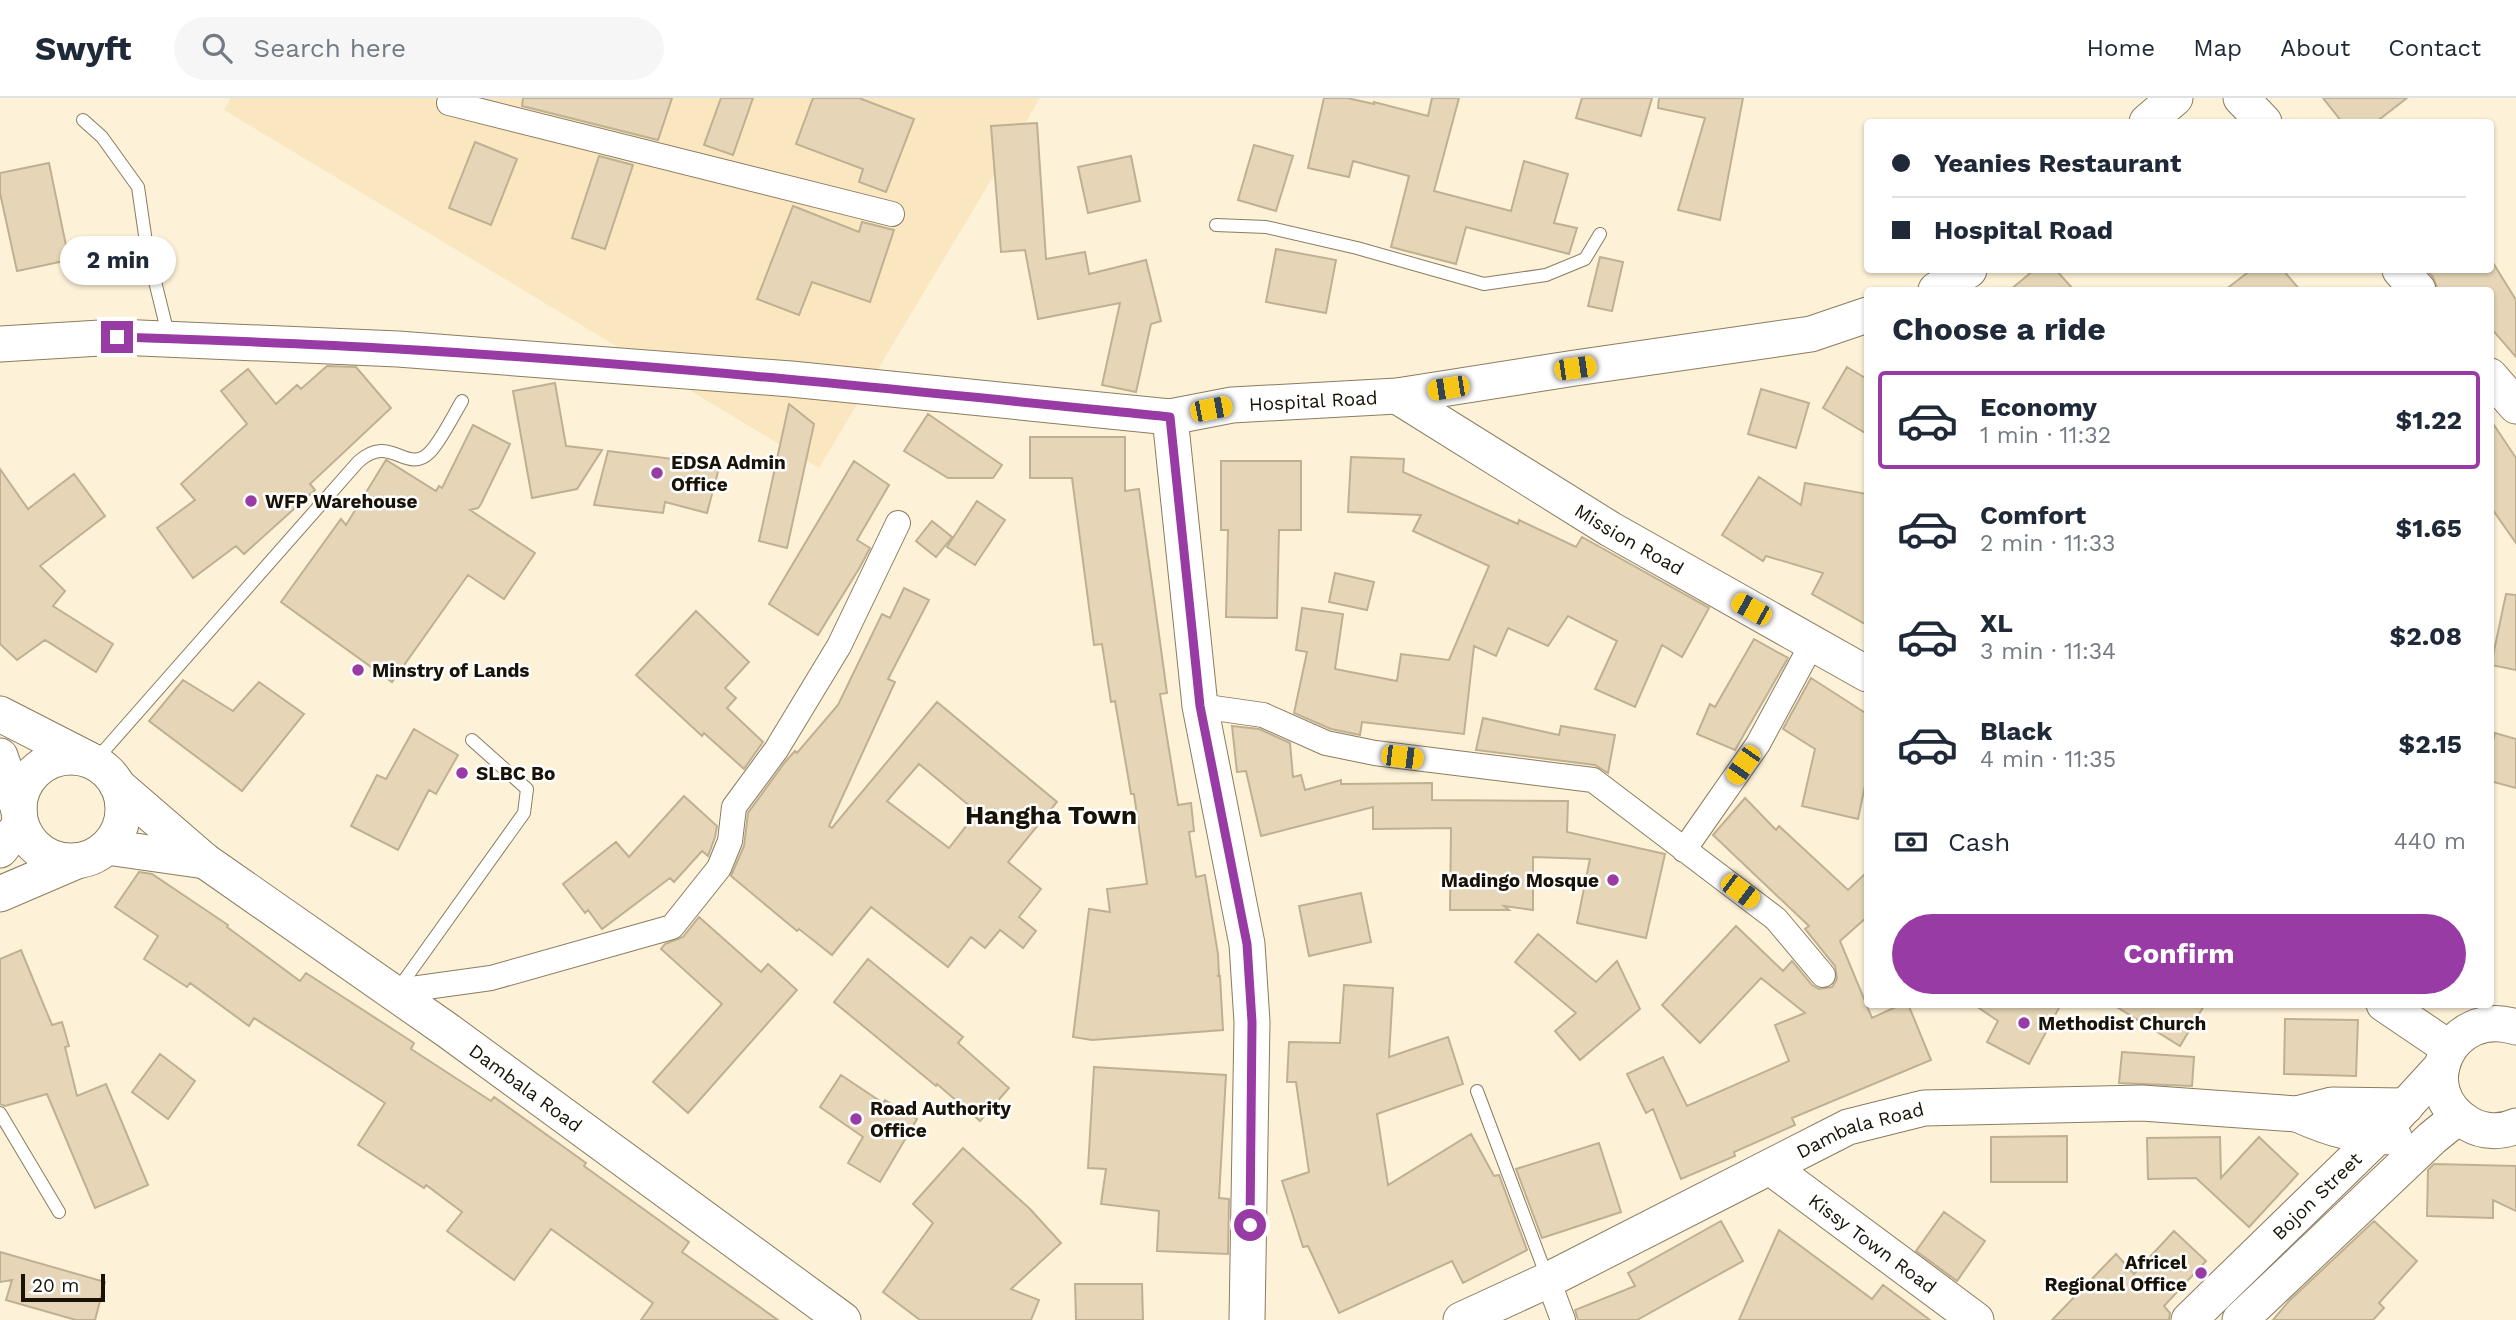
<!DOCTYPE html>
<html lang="en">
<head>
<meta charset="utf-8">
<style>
	:root { --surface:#fff; --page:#f6f6f7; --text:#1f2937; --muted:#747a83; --line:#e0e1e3; --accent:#993ba4 }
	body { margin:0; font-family:"Work Sans",sans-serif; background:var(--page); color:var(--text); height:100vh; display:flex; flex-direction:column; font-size:26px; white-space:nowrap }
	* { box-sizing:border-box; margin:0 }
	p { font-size:23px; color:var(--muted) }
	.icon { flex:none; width:38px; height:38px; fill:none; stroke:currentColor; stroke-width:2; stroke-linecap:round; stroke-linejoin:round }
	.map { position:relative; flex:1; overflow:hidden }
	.sheet { position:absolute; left:1864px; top:189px; width:630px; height:721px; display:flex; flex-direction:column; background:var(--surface); border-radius:7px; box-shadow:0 2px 5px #0004 }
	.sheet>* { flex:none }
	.hud { position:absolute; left:1864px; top:21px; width:630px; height:154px; border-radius:7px; box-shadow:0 2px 5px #0004; display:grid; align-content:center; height:154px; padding:0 28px; background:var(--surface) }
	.scale { position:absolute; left:21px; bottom:18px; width:84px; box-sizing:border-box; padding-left:7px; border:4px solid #181207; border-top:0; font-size:19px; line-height:24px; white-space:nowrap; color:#181207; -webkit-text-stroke:5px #fff; paint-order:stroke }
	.end { position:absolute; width:32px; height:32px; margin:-16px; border:9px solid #993ba4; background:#fff; box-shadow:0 0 0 4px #fff }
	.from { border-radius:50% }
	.bubble { position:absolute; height:49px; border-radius:24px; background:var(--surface); box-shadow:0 2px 5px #0004; font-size:23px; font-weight:700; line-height:49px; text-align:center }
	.car { position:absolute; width:21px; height:42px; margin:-21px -10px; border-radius:9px; box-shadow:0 0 5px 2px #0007; background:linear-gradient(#f5c518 24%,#345 0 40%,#f5c518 0 76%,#345 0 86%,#f5c518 0) }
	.hud b { display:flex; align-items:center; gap:24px; height:66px; font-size:26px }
	.hud b+b { border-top:2px solid var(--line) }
	.hud i { width:18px; height:18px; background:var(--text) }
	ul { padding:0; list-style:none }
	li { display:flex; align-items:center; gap:21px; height:98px; margin:0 14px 10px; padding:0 14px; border:4px solid transparent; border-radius:7px }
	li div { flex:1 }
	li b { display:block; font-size:26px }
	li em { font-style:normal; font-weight:700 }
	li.selected { border-color:var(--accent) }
	li>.icon { width:63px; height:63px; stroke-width:1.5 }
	h2 { padding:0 28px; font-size:32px; line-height:84px }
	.pay { display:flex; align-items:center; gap:18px; height:77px; padding:0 28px; font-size:26px }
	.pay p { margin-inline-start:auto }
	.primary-button { display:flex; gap:14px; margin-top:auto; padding:14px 28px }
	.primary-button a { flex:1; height:80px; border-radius:42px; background:var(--accent); color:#fff; font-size:28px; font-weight:700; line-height:80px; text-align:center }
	header { display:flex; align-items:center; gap:42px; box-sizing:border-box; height:98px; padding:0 35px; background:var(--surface); border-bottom:2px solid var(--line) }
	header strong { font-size:33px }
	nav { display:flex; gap:38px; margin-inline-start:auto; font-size:24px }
	.search { width:490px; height:63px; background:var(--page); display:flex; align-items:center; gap:18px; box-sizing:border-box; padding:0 24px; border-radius:38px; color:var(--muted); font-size:26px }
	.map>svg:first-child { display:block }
</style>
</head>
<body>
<header>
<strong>Swyft</strong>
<div class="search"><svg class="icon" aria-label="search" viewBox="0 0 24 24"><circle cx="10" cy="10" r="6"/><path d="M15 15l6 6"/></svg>Search here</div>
<nav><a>Home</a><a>Map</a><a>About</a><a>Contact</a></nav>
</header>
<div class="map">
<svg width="2516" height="1222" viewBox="0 0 2516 1222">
	<rect width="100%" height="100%" fill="#fdf1d8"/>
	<path fill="#fae7c0" d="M231,0H1040L819,370L224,12Z"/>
	<path fill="#e6d6b7" stroke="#bfb092" stroke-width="2" fill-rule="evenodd" d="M523,0H672L658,42L522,8Z
		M721,0H753L733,57L704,47Z
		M813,0H859L914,21L886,94L859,84L863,71L796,46Z
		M1324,0H1347L1374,6V4L1428,18L1432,0H1459L1434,93L1511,113L1524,63L1568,76L1554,125L1577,130L1569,156L1466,129L1456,166L1391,149L1409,78L1353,63L1349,79L1308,70Z
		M1582,0H1652L1641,38L1576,20Z
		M1659,0H1743L1720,122L1678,112L1705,20L1658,10Z
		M2323,0H2407L2376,24H2342Z
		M1037,25L1046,161L1085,154L1089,176L1146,162L1161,223L1151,226L1136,294L1102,287L1120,205L1038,221L1025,152L1001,154L991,28Z
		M475,44L517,61L491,127L449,110Z
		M1254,47L1293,58L1276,113L1238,102Z
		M599,58L633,67L605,151L572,140Z
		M1131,58L1140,103L1088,115L1078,69Z
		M49,65L69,162L17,173L0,95V75Z
		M793,108L859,134L862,124L894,132L870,204L812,184L799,217L757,201Z
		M1276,151L1336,162L1326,215L1266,204Z
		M1600,159L1623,164L1612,213L1588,208Z
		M2490,160L2516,202V259L2490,229V192H2438L2433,179L2427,172H2490Z
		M2034,172H2056L2074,192H2010Z
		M2251,172H2283L2300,192H2225Z
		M327,268L356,269L391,310L310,386L315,392L244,456L236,448L193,480L157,430L195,402L181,386L247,326L221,293L248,271L276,306L297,287L301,291Z
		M1847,269L1867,281V336L1823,310Z
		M555,285L566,348L602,352L577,391L532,400L513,293Z
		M1761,291L1809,305L1796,350L1748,336Z
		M789,306L814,326L787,450L759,443Z
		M928,316L1002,367L993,380H948L904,353Z
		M2490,321L2516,360V445L2490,408Z
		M473,327L510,346L481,406L478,410L470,412L535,455L504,501L468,477L392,584L281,504L341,421L346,427L386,362L436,393L439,388L442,390Z
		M1030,339H1125V393L1139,391L1167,595L1160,596L1178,707L1191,705L1194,733L1189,734L1196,779L1205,777L1218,856L1219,877L1217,878H1220L1223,932L1092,942L1073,939L1089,811L1110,814L1107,791L1147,786L1134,696H1131L1115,603L1111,604L1102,546L1094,547L1072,380H1030Z
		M608,353L681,362L682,356L720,366L707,415L665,404L663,415L594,407Z
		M1351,359L1404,361L1403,374L1518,426L1519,422L1576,449L1582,439L1709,510L1682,559L1662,547L1635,609L1595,591L1617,543L1568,518L1548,548L1508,530L1496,558L1474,548L1464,636L1362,624L1360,637L1331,631L1294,615L1307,554L1296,552L1302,510L1343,516L1335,571L1397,583L1401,556L1449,562L1489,468L1413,433L1421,417L1348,414Z
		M854,363L889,387L857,442L870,450L860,469L818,537L769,506Z
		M1221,363H1301V432H1279L1277,520L1226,519L1228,432H1221Z
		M0,371L28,411L74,376L105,418L40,468L65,493L53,508L113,546L96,574L45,542L17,562L0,546Z
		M1759,379L1801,407L1805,385L1867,396V527L1812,496L1823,475L1766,458L1763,463L1722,437Z
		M977,403L1005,422L975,467L947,449Z
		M932,423L952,439L936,459L916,443Z
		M1335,475L1374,484L1367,512L1329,504Z
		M904,490L929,502L888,581L895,584L829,728L832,730L937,604L1057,704L1008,764L1041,791L1019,819L1036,833L1023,850L1000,832L985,850L971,839L948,869L871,809L832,857L799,831L797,833L731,778L744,748L748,715L785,664L795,653L797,655L838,607L882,516L890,520ZM919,666L977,714L949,750L887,703Z
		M2506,496L2516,497V572L2491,567Z
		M696,513L749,564L725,590L736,600L727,610L763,644L744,671L704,635L702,638L636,577Z
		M1754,541L1788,560L1735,652L1697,636L1710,606L1715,609Z
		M1811,580L1867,616V678L1858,721L1802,708L1815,651L1783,631Z
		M183,582L233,613L259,584L304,616L242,693L149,623Z
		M1483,620L1559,637L1561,628L1615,637L1608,675L1595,667L1476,652Z
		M1232,628L1259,631L1290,645L1293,679L1301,677L1305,692L1341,682V686L1432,685V702L1568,703L1567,734L1665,756L1646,840L1577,825L1590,761L1533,759V812L1504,808L1509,812H1450L1451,730L1373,731V709L1261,738L1246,673L1237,674Z
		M414,631L458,657L436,696L429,692L398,752L351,728L377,677L386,681Z
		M2495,635L2516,641V690L2490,683V655Z
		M684,698L717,728L715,739L708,758L702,753L674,784L670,780L602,831L588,812L585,815L563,786L616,744L629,759Z
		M1745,700L1776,732L1779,728L1848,792L1867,774V819L1840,843L1872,920L1902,906H1908L1931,962L1792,1020L1795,1027L1734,1054L1735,1058L1681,1081L1653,1011L1646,1015L1627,976L1663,959L1687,1008L1789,963L1775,927L1805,915L1761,880L1700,945L1662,907L1736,828L1783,873L1792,863L1812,887L1819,891L1832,889L1837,881L1835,868L1805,831L1809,828L1713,737Z
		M139,774L152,776L228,827L227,829L300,883L306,875L414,945L411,951L491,1003L494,999L586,1065L584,1068L689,1144L682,1154L778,1222H641L653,1205L551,1131L514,1182L447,1133L462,1114L426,1087L424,1090L358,1047L385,1005L254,920L249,928L190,885L187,889L144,861L158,838L115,809Z
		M1361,795L1371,844L1309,858L1299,808Z
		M699,819L761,874L768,866L797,892L688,1015L653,984L722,906L661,851L665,846L683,839Z
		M1538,836L1596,884L1617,863L1640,911L1580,962L1555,933L1576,915L1515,864Z
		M21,852L52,927L62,924L69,948L65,949L77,998L106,986L148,1087L95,1110L47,996L5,1008L0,1006V861Z
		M868,861L963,939L958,945L1009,990L980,1023L937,986L936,988L834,904Z
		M1344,887L1393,890L1389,959L1448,939L1463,986L1377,1016L1388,1087L1471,1036L1494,1078L1499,1077L1527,1152L1463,1185L1452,1163L1339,1215L1308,1148L1303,1149L1282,1083L1309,1074L1296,984H1287L1289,944L1340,945Z
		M1973,906H2061L2029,966L1987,944L1998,923Z
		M2112,906H2205L2180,948Z
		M2285,921L2358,922L2356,978L2284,976Z
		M2122,954L2194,959L2192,988L2119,985Z
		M160,956L195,983L168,1021L132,994Z
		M1094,969L1226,977L1219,1100L1229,1101L1228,1156L1157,1153L1159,1113L1101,1106L1106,1071L1088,1070Z
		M841,977L883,1005L885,1002L917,1021L880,1084L848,1065L863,1039L820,1009Z
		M2067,1038V1084H1991V1039Z
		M2220,1039L2221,1080L2259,1039L2298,1076L2249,1129L2196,1080L2148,1081L2147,1040Z
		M1599,1045L1621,1114L1542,1140L1516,1071Z
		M963,1050L1030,1111L1061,1145L1011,1191L1039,1202L1031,1222H920L883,1194L933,1125L913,1106Z
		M2434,1066L2516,1068V1113L2493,1102V1120L2427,1118L2428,1072Z
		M1944,1114L1985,1143L1957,1183L1916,1153Z
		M1721,1123L1743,1163L1637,1222H1578L1575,1212L1635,1188L1628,1175Z
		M2374,1123L2417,1163L2379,1205L2384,1210L2373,1222H2273L2289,1203Z
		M1779,1132L1872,1201L1883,1187L1930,1222H1739Z
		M2174,1133L2206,1163L2164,1208L2170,1215L2169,1222H2052L2116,1156L2134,1176Z
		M0,1154L105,1184L95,1222H76L6,1202L12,1182L0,1184Z
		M1075,1186H1142L1143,1222H1076Z"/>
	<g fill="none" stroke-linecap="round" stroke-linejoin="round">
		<g stroke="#8a7c5f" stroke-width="14">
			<path id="lane" d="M83,22L102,39L138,89L147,151L169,240
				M1216,127L1266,129L1357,150L1484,186L1546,177L1585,161L1600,136
				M94,664L358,364C390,334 406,377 429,355C440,345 454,316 462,303
				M398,891L524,715L527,691L472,642
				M1477,993L1547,1179
				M0,1015L59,1114"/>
		</g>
		<g stroke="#8a7c5f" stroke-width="26">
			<path id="street" d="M449,5L892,116
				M1200,608L1263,617L1326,645L1375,655L1593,682L1776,821L1823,877
				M1684,752L1758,646L1812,546
				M390,894L491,880L672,829L719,770L730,743L734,709L776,652L839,548L898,425
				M1548,1182L1563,1222"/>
		</g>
		<g stroke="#8a7c5f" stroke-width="37">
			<g id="secondary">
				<path d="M2241,0L2264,24"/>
				<path d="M2147,24L2175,0"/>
				<path d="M2400,172L2418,192"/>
				<path d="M1936,192L1969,172"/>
				<path id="s1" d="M0,246L117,239L398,251L791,281L1170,319L1232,307L1397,298L1575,270L1811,236L1867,217"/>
				<path d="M2490,278L2516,308"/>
				<path id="s2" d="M1397,298L1610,431L1867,576"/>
				<path d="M1170,319L1200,608L1247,846L1252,924L1247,1222"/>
				<path d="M0,616L88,661"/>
				<path d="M0,658L19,712"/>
				<circle cx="71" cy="711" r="52"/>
				<path id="s3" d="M117,687L205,763L447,932L843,1222"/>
				<path d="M107,749L205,763"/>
				<path d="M0,752L21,726"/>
				<path d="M0,796L77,763"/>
				<path d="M2384,906L2449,950"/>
				<path d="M2516,929C2451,908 2410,992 2469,1026C2483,1034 2501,1035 2516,1028"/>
				<path d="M2297,1016C2330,1031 2358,1039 2394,1039"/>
				<path id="s4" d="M1770,1069L1976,1222"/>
				<path id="s5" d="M1461,1222L1548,1182L1848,1029L1924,1010L2142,1005L2297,1016L2332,1007L2406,1008"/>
				<path id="s6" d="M2189,1222L2377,1039L2442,968"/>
				<path d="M2240,1222L2432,1040L2458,1019"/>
			</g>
		</g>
		<use href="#lane" stroke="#fff" stroke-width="12"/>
		<use href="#street" stroke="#fff" stroke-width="24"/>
		<use href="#secondary" stroke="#fff" stroke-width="35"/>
	</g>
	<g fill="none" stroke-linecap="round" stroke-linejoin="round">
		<path stroke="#993ba4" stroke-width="9" d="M117,239C211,242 304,245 398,251C656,266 913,293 1170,319L1200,608L1247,846L1252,924L1250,1127"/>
	</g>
	<g fill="#993ba4" stroke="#fff" stroke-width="2.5">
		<circle cx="657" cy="375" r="7"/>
		<circle cx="251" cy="403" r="7"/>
		<circle cx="358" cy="572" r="7"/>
		<circle cx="462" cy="675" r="7"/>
		<circle cx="1613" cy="782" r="7"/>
		<circle cx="2024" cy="925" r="7"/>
		<circle cx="856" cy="1021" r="7"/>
		<circle cx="2201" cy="1175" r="7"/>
	</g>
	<g text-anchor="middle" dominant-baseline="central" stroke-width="5" stroke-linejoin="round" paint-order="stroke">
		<g font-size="19" fill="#181207" stroke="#fff">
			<text stroke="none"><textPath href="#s1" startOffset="1318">Hospital Road</textPath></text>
			<text stroke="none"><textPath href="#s2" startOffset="273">Mission Road</textPath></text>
			<text stroke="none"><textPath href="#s3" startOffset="509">Dambala Road</textPath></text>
			<text stroke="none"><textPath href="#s5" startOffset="443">Dambala Road</textPath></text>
			<text stroke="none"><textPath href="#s6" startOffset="178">Bojon Street</textPath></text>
			<text stroke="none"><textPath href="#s4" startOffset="128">Kissy Town Road</textPath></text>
		</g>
		<g font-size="19" font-weight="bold" fill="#181207" stroke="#fff" text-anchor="start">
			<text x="671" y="364">EDSA Admin<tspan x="671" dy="22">Office</tspan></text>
			<text x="265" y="403">WFP Warehouse</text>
			<text x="372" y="572">Minstry of Lands</text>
			<text x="476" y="675">SLBC Bo</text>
			<text x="1599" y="782" text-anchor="end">Madingo Mosque</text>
			<text x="2038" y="925">Methodist Church</text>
			<text x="870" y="1010">Road Authority<tspan x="870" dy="22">Office</tspan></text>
			<text x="2187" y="1164" text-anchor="end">Africel<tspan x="2187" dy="22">Regional Office</tspan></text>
		</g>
		<g font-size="26" font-weight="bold" fill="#181207" stroke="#fff">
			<text x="1051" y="717">Hangha Town</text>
		</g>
	</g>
</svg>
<div class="scale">20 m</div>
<i class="end from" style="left:1250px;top:1127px"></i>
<i class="end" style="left:117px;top:239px"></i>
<div class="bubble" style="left:60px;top:138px;width:116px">2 min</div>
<i class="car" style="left:1575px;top:270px;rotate:82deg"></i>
<i class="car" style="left:1448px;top:290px;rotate:261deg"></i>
<i class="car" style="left:1211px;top:311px;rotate:79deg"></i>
<i class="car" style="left:1751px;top:511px;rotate:299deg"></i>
<i class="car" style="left:1402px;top:659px;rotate:97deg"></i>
<i class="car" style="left:1743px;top:667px;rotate:215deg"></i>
<i class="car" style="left:1740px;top:793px;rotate:127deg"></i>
<div class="hud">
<b><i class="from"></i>Yeanies Restaurant</b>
<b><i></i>Hospital Road</b>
</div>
<section class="sheet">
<h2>Choose a ride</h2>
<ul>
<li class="selected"><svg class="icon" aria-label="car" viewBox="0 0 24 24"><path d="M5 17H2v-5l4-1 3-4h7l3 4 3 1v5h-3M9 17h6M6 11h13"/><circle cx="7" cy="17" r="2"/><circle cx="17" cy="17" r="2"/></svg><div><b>Economy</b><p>1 min · 11:32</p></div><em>$1.22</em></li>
<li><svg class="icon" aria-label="car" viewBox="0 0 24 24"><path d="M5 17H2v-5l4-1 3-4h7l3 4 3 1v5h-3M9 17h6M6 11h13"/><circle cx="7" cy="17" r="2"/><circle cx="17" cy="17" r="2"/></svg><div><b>Comfort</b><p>2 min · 11:33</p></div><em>$1.65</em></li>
<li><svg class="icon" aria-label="car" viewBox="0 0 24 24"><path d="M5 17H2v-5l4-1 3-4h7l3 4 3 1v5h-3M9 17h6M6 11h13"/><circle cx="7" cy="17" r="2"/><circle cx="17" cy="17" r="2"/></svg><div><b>XL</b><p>3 min · 11:34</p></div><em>$2.08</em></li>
<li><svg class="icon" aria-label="car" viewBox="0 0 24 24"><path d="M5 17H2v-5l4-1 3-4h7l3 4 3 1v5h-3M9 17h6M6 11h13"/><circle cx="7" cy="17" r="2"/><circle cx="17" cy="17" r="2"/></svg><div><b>Black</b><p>4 min · 11:35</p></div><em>$2.15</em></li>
</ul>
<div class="pay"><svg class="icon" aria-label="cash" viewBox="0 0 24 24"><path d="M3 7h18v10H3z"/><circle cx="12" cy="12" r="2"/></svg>Cash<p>440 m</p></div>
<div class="primary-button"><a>Confirm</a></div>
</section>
</div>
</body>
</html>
